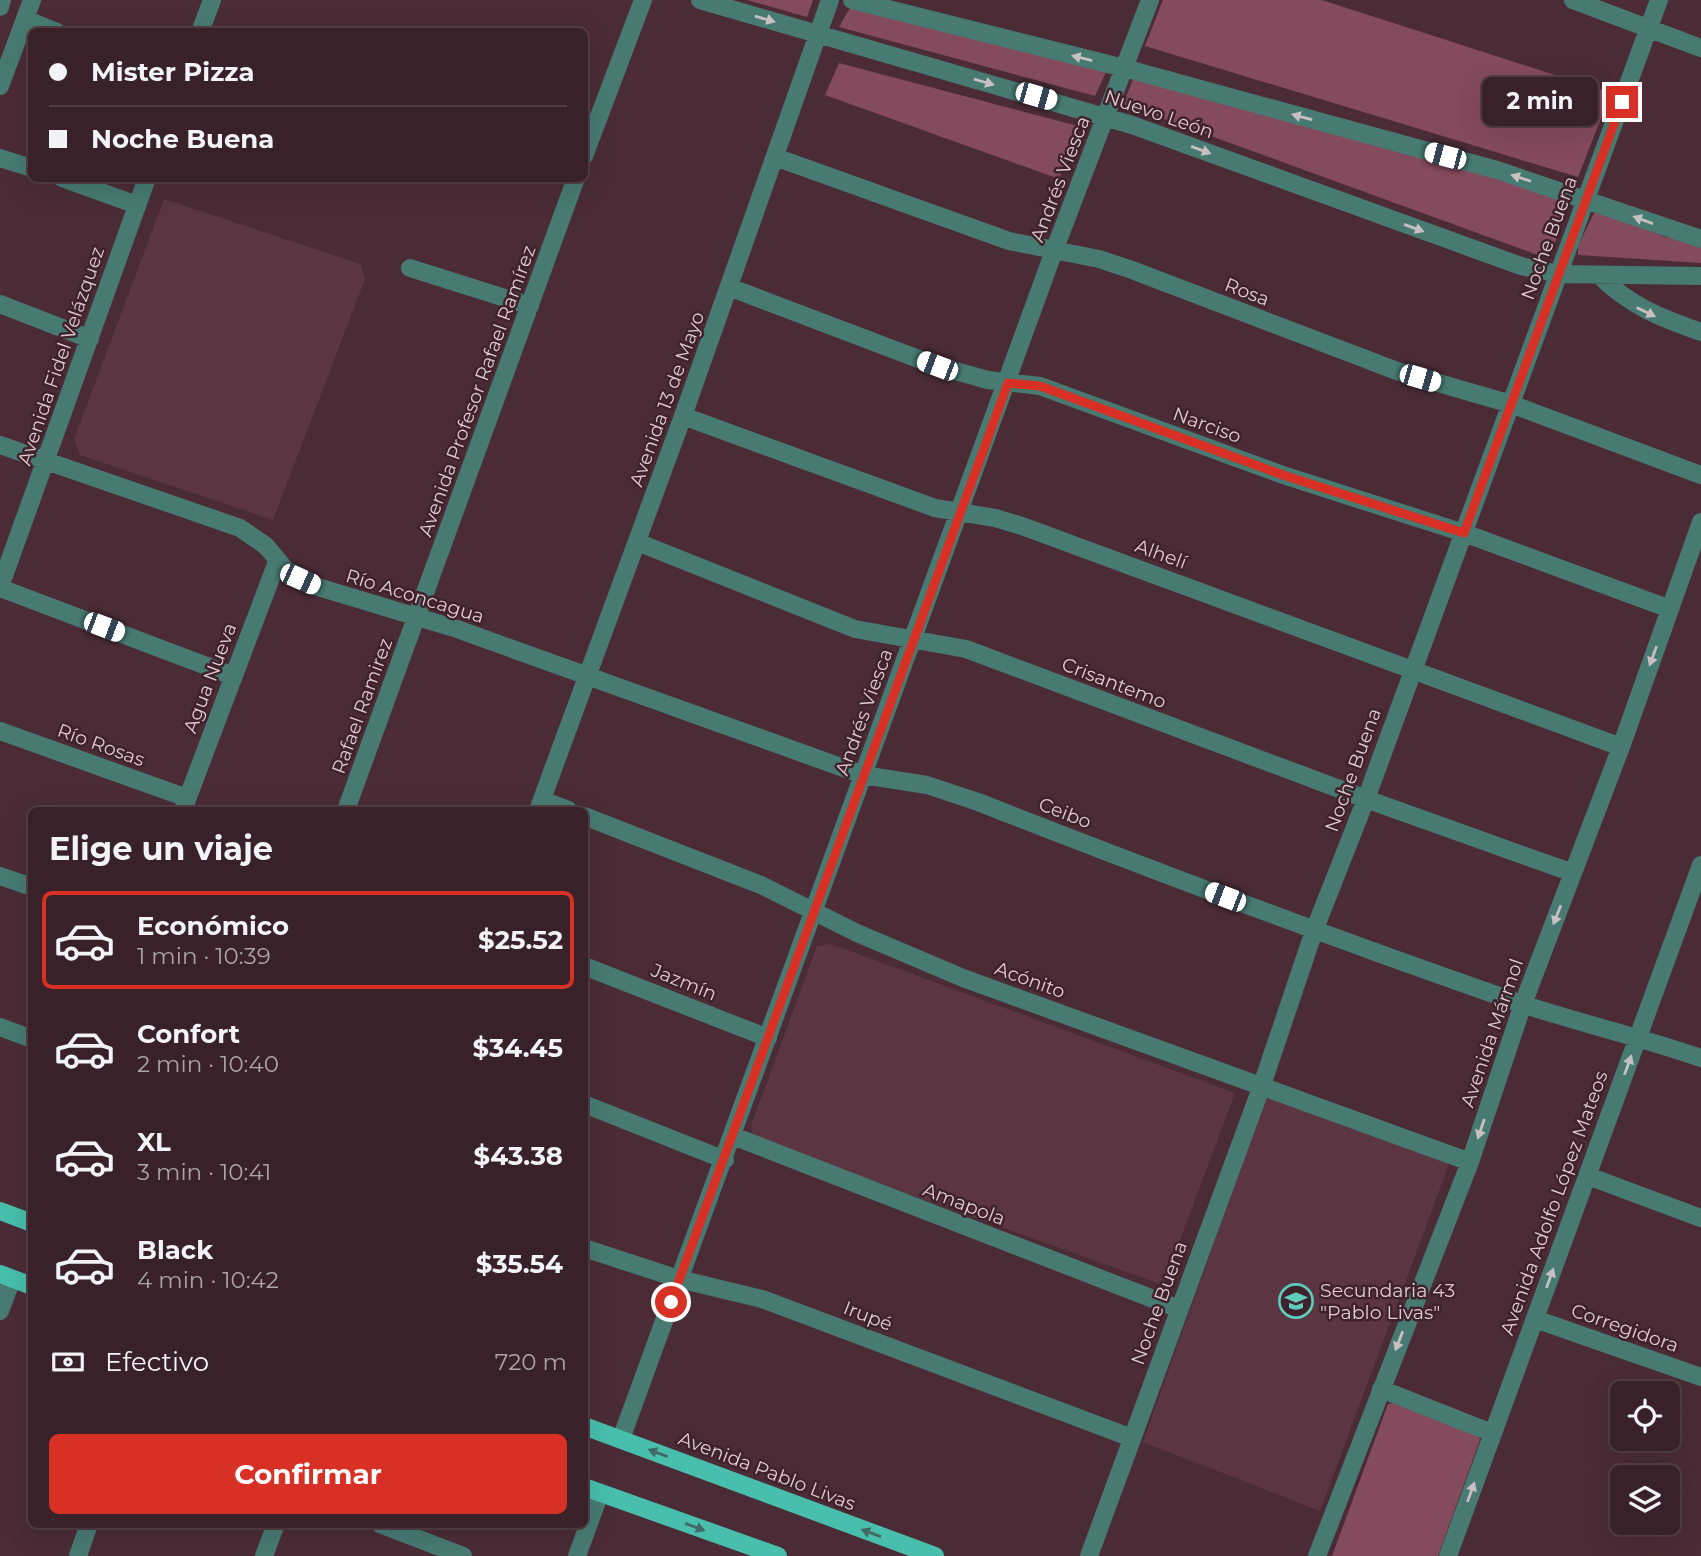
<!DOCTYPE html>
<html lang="es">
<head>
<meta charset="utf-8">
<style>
	:root { --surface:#382128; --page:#432e34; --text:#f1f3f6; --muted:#aba3a8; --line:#523e45; --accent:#d93025 }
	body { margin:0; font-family:Montserrat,sans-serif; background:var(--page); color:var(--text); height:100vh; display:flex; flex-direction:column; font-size:26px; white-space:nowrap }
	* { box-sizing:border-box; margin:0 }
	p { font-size:23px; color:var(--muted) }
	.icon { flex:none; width:38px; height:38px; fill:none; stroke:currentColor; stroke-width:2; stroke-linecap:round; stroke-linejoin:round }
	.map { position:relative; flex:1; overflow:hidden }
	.sheet { position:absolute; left:28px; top:807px; width:560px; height:721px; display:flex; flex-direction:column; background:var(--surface); border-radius:10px; box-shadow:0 7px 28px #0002,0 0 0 2px var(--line) }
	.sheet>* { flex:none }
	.top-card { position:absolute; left:28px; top:28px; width:560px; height:154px; border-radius:10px; box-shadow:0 7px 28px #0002,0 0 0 2px var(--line); display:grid; align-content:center; height:154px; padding:0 21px; background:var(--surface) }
	.tools { position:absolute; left:1610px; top:1381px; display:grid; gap:14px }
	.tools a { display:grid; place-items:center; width:70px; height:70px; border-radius:10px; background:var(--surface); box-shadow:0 7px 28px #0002,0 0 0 2px var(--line); font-size:35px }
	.end { position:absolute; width:32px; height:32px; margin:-16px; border:9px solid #d93025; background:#fff; box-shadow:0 0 0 4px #fff }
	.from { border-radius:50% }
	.bubble { position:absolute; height:49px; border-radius:10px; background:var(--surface); box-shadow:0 7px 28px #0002,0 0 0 2px var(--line); font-size:23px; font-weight:700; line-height:49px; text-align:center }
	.car { position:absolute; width:21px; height:42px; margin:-21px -10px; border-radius:9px; box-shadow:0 0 5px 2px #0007; background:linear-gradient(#fff 24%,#345 0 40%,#fff 0 76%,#345 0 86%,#fff 0) }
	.top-card b { display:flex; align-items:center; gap:24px; height:66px; font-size:26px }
	.top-card b+b { border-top:2px solid var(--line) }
	.top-card i { width:18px; height:18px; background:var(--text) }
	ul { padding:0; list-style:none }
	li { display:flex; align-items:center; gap:21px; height:98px; margin:0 14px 10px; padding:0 7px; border:4px solid transparent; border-radius:10px }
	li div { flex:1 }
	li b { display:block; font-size:26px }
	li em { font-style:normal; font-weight:700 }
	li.on { border-color:var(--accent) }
	li>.icon { width:63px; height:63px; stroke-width:1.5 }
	h2 { padding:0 21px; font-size:32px; line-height:84px }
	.pay { display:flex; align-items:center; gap:18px; height:77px; padding:0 21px; font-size:26px }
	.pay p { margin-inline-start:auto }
	.action { display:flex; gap:14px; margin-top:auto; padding:14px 21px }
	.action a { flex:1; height:80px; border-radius:10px; background:var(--accent); color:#fff; font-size:28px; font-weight:700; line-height:80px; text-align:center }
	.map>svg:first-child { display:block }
</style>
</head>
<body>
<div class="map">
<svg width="1701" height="1556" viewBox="0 0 1701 1556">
	<rect width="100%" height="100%" fill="#4b2c36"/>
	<path fill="#5b3542" d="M164,199L360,264L365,279L273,520L80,455L74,439Z
		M831,944L1235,1093L1163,1285L753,1138L751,1126L817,946Z
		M1267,1094L1451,1159L1320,1511L1143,1442Z"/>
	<path fill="#844a5d" d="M747,0H813L807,17Z
		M1163,0H1322L1611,93L1578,177L1145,46Z
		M852,4L1108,68L1095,96L839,27Z
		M839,63L1078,126L1059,179L825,95Z
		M1136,72L1570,197L1552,252L1543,257L1123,104Z
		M1596,209L1665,237L1701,245V263L1578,255V246Z
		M1400,1402L1476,1432L1480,1440L1438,1556H1332L1388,1404Z"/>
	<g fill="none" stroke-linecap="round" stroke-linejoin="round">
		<path stroke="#477b72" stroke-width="18" d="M700,0L1132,125L1521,266L1558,274L1701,276
			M852,0L1124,68L1497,170L1701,239
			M1573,0L1701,48
			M0,7L2,0
			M25,19L57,32
			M200,32L212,0
			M0,86L32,0
			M584,156L643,0
			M775,157L1009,241L1099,259L1132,270L1397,371L1511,404L1701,475
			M0,158L32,168
			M62,178L137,205
			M410,268L530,306
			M1600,276C1630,306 1661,318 1701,332
			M729,287L937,366L988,380L1040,386L1283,475L1464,533L1670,609
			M0,304L90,339
			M683,416L935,508L995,518L1022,526L1621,747
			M0,445L240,528L266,546L286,570L318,587L457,629L863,775L927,785L978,802C1157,872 1337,940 1519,1003C1579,1023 1641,1037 1701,1058
			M637,542L855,629L966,649L1366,799L1573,873
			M0,587L147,178
			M0,588L233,676
			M0,731L187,798
			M542,800L568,810
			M183,810L277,562
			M346,810L576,178
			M538,810L683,416L830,0
			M584,816L761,885L857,933L963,978L1470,1162
			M0,876L32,887
			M584,966L768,1038
			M0,1027L32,1039
			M584,1104L725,1160
			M733,1136L1179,1309
			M1588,1176L1701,1218
			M584,1248L679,1279L762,1299L1132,1438
			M0,1311L12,1279
			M1535,1319L1701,1377
			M1381,1389L1492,1433
			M621,1439L1054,251L1150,0
			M380,1524L463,1556
			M78,1556L89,1524
			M264,1556L276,1524
			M577,1556L600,1493
			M1089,1556L1261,1088L1314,931L1366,799L1659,0
			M1317,1556L1470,1162L1523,1004L1621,747L1701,522
			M1448,1556L1701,865"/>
		<path stroke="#47bfac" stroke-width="18" d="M0,1211L32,1223
			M0,1274L32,1286
			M584,1426L935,1556
			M584,1487L778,1556"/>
	</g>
	<defs><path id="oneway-solid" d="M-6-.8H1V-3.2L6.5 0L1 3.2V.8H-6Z" transform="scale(1.75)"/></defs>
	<g fill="#c8bfc3">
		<use href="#oneway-solid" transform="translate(765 19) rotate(16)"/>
		<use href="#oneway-solid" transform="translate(1082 58) rotate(-166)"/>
		<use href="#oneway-solid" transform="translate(984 82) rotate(16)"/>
		<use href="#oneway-solid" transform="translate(1302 117) rotate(-165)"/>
		<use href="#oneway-solid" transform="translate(1201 150) rotate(20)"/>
		<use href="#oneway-solid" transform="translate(1521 178) rotate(-162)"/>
		<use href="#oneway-solid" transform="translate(1643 220) rotate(-160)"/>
		<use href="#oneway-solid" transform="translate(1414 228) rotate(20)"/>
		<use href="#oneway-solid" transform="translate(1646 312) rotate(26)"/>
		<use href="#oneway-solid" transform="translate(1653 656) rotate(110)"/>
		<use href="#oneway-solid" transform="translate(1557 915) rotate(111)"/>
		<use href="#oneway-solid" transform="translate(1628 1065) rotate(-70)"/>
		<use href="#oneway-solid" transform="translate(1481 1129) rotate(109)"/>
		<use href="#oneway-solid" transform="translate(1550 1278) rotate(-70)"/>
		<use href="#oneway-solid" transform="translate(1399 1341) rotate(111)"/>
		<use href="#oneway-solid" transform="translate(1471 1492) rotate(-70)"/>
	</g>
	<g fill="#436966">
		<use href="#oneway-solid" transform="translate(658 1453) rotate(-159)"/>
		<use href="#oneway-solid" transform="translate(695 1527) rotate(20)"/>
		<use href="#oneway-solid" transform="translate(871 1533) rotate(-160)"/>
	</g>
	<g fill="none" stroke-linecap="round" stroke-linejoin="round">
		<path stroke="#d93025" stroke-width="9" d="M671,1302L1008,383L1040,386L1283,475L1464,533L1622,102"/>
	</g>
	<defs>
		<g id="school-ring" transform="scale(1.75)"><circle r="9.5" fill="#40222c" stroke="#5cceba" stroke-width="1.5"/><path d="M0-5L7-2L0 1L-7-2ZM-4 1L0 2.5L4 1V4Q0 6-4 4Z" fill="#5cceba"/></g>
	</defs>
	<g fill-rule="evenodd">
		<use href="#school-ring" x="1296" y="1301"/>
	</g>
	<g text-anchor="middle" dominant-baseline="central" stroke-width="5" stroke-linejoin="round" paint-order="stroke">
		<g font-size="19" fill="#dfcbd1" stroke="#40222c">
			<text transform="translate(1159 114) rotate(19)">Nuevo León</text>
			<text transform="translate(1060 179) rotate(-69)">Andrés Viesca</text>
			<text transform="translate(1549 238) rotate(-70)">Noche Buena</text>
			<text transform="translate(1247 292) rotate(21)">Rosa</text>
			<text transform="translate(61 356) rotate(-71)">Avenida Fidel Velázquez</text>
			<text transform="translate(477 391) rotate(-70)">Avenida Profesor Rafael Ramírez</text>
			<text transform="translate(667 399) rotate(-70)">Avenida 13 de Mayo</text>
			<text transform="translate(1207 425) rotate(20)">Narciso</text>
			<text transform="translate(1161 554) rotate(20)">Alhelí</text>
			<text transform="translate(415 596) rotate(17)">Río Aconcagua</text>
			<text transform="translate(210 678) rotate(-69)">Agua Nueva</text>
			<text transform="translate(1114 683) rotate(21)">Crisantemo</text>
			<text transform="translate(362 706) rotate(-70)">Rafael Ramirez</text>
			<text transform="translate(864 712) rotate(-70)">Andrés Viesca</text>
			<text transform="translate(101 745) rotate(20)">Río Rosas</text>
			<text transform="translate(1353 770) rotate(-70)">Noche Buena</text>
			<text transform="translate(1065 813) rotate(21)">Ceibo</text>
			<text transform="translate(1030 980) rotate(20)">Acónito</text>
			<text transform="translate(684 982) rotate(22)">Jazmín</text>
			<text transform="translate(1492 1033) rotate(-71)">Avenida Mármol</text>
			<text transform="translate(1554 1203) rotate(-70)">Avenida Adolfo López Mateos</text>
			<text transform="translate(964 1204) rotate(21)">Amapola</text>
			<text transform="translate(1159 1303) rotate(-70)">Noche Buena</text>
			<text transform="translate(868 1316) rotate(21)">Irupé</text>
			<text transform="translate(1625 1328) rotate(19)">Corregidora</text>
			<text transform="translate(767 1471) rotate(21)">Avenida Pablo Livas</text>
		</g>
		<g font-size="19" fill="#dfcbd1" stroke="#40222c" text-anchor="start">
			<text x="1320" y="1290">Secundaria 43<tspan x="1320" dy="22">"Pablo Livas"</tspan></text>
		</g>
	</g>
</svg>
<div class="tools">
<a><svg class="icon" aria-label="locate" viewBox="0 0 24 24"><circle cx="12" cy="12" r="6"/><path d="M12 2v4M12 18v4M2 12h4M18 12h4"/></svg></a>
<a><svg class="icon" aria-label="layers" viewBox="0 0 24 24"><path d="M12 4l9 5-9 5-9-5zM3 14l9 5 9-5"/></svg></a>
</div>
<i class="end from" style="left:671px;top:1302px"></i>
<i class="end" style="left:1622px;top:102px"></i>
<div class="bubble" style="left:1482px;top:77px;width:116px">2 min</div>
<i class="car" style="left:1036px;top:96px;rotate:106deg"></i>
<i class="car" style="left:1445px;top:156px;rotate:285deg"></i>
<i class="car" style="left:937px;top:366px;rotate:291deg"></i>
<i class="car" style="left:1420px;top:378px;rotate:106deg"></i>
<i class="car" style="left:300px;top:579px;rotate:114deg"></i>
<i class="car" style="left:104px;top:627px;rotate:111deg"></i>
<i class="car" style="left:1225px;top:897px;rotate:291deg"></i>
<div class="top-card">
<b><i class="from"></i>Mister Pizza</b>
<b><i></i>Noche Buena</b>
</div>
<section class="sheet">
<h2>Elige un viaje</h2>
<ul>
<li class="on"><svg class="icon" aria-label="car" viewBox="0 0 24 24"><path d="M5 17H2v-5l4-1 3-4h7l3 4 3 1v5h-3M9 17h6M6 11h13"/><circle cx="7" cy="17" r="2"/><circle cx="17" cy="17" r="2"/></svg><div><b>Económico</b><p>1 min · 10:39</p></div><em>$25.52</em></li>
<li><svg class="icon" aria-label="car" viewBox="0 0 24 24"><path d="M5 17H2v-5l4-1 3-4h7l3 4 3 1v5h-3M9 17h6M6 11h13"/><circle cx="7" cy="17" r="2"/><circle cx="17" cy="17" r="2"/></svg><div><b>Confort</b><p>2 min · 10:40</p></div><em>$34.45</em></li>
<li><svg class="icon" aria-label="car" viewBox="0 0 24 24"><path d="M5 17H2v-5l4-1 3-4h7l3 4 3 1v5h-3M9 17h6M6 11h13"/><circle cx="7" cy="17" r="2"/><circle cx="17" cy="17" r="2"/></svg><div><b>XL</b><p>3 min · 10:41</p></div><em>$43.38</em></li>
<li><svg class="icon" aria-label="car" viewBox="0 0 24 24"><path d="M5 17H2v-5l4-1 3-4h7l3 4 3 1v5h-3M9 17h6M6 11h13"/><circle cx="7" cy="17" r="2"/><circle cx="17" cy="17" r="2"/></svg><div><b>Black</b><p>4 min · 10:42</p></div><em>$35.54</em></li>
</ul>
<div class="pay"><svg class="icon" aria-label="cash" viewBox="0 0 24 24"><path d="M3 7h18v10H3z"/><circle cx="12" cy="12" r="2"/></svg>Efectivo<p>720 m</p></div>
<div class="action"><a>Confirmar</a></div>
</section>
</div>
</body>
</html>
